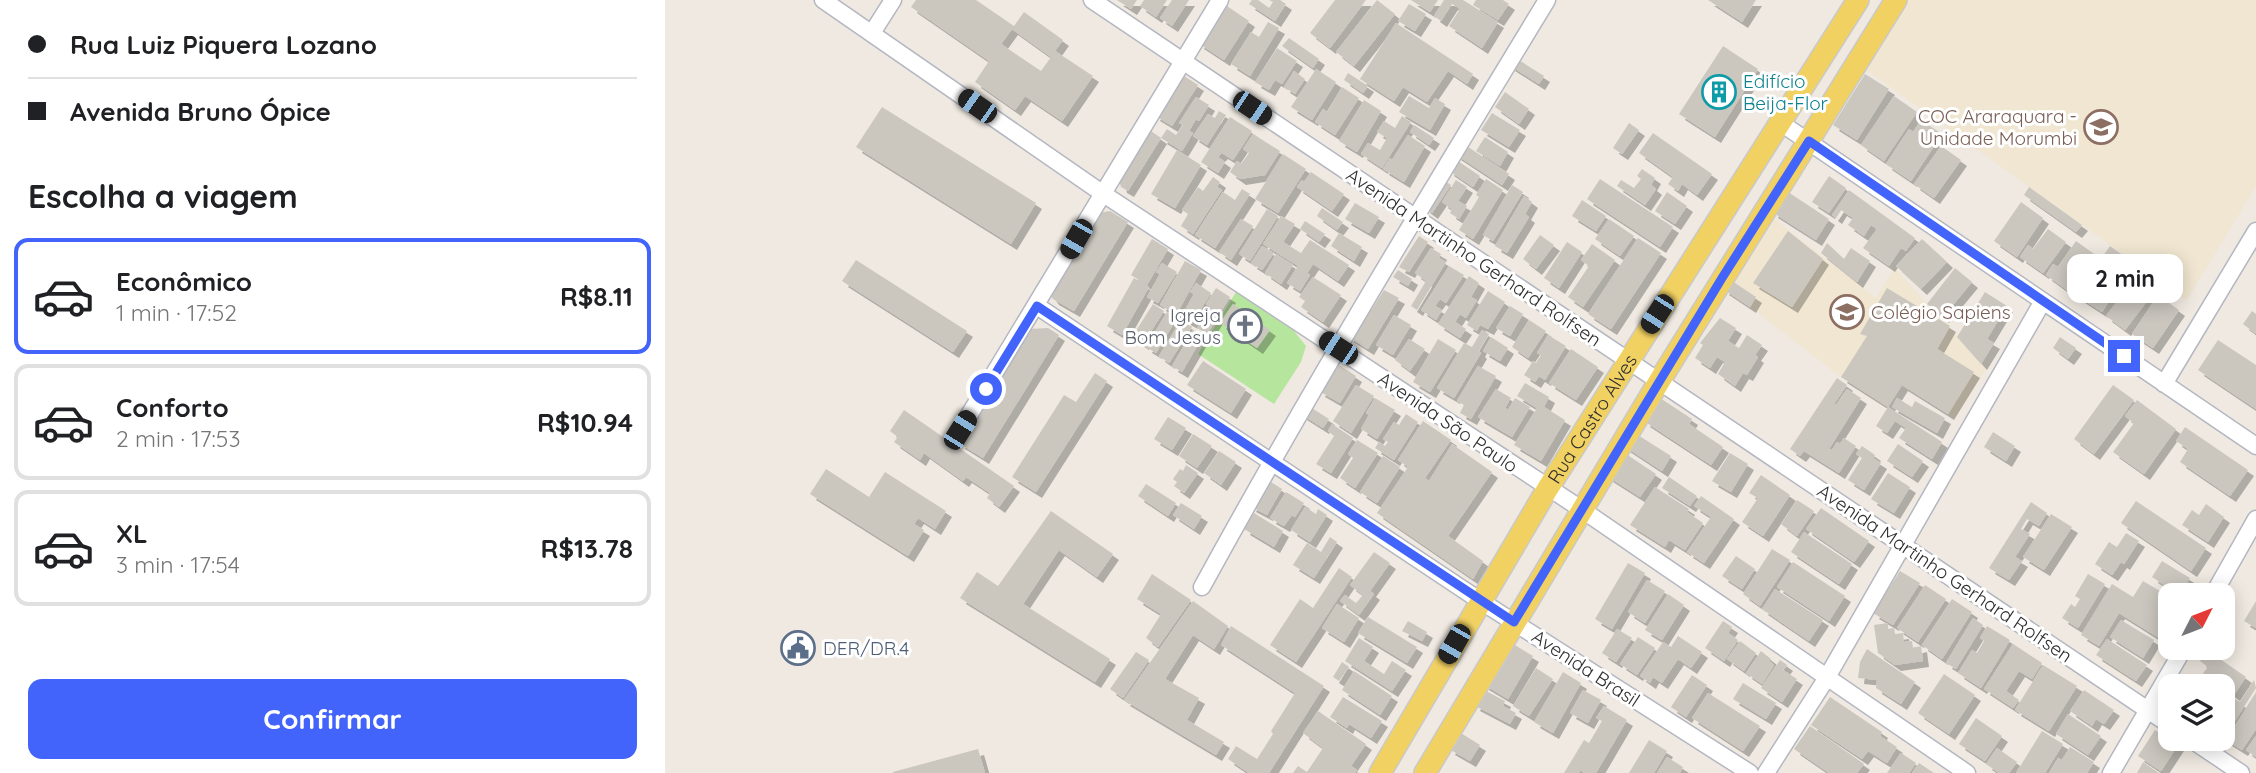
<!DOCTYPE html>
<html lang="pt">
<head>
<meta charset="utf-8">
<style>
	:root { --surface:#fff; --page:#f6f6f6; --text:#202124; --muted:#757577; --line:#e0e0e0; --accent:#4264fb }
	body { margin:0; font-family:Quicksand,sans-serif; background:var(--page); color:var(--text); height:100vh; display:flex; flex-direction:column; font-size:26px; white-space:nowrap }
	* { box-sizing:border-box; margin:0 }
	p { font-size:23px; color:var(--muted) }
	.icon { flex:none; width:38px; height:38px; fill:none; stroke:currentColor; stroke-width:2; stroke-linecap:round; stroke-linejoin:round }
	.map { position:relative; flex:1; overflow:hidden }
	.drawer { display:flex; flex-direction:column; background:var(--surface); width:665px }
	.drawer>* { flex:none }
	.banner { display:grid; align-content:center; height:154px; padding:0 28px; background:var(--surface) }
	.needle { width:46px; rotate:48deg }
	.buttons { position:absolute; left:1493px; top:583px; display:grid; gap:14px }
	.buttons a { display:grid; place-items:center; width:77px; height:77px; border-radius:14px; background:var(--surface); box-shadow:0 4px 18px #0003; font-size:35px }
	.end { position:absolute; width:32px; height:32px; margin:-16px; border:9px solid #4264fb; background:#fff; box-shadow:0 0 0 4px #fff }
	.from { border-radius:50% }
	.bubble { position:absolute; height:49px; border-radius:14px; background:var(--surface); box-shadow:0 4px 18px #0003; font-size:23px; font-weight:700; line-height:49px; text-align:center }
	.car { position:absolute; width:21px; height:42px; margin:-21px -10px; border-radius:9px; box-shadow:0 0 5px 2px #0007; background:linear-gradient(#222 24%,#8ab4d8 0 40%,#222 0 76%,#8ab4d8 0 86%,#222 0) }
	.banner b { display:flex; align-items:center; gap:24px; height:66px; font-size:26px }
	.banner b+b { border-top:2px solid var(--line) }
	.banner i { width:18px; height:18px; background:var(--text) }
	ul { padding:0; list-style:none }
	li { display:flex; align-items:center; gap:21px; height:116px; margin:0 14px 10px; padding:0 14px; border:4px solid var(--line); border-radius:14px }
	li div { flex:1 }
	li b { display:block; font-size:26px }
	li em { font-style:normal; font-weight:700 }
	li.selected { border-color:var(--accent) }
	li>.icon { width:63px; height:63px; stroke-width:1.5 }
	h2 { padding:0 28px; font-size:32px; line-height:84px }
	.action { display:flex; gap:14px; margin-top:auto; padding:14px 28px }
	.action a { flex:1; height:80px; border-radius:14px; background:var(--accent); color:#fff; font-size:28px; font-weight:700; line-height:80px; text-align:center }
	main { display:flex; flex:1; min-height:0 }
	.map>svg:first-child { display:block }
</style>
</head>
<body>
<main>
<section class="drawer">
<div class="banner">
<b><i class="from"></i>Rua Luiz Piquera Lozano</b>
<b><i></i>Avenida Bruno Ópice</b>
</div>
<h2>Escolha a viagem</h2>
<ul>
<li class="selected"><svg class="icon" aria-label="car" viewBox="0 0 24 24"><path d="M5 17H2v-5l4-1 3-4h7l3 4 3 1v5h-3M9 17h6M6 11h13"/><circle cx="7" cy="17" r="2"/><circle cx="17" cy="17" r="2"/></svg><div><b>Econômico</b><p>1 min · 17:52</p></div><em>R$8.11</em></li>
<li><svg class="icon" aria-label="car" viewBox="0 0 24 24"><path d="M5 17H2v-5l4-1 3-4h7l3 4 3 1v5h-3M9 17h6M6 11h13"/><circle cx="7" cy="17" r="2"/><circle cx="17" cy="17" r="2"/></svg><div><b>Conforto</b><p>2 min · 17:53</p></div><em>R$10.94</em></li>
<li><svg class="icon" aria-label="car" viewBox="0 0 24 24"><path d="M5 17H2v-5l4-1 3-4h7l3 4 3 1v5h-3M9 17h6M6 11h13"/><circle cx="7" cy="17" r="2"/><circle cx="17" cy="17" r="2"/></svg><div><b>XL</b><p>3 min · 17:54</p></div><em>R$13.78</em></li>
</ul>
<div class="action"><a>Confirmar</a></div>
</section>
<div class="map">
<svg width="1591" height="773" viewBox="0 0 1591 773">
	<defs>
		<filter id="shadow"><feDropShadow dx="6" dy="6" stdDeviation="0" flood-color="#0004"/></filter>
	</defs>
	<rect width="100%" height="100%" fill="#efe9e1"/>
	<path fill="#f0e6d1" d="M1243,0H1591V186L1522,300L1200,69Z
		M1104,215L1211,298L1230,268L1262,304L1278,317L1292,337L1321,369L1290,418L1237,385L1223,407L1176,377L1085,307L1058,289Z"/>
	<path fill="#b6e59e" d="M571,292L629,331L641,346L636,362L609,404L533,354Z"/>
	<path fill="#cbc7bf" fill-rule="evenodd" filter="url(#shadow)" d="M251,0H311L349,26L359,12L398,40L390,51L428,76L397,121L360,96L350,110L310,82L324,61L246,7ZM347,29L386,57L376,71L336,44Z
		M452,0H472L466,9Z
		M479,0H502L491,17L475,6Z
		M507,0H524L507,26L495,18Z
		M587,0H593L604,8L608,2L604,0H615L621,4L610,21L584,4Z
		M670,0H701L665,48L645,33Z
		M712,0L730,14L689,66L671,52Z
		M746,0H773L765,12Z
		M779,0H798L833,22L817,48L784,26L795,9L787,4L776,21L769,16Z
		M811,0H838L844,4L833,20L808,5Z
		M1043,0H1091L1077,22Z
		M744,4L761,14L750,31L733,21Z
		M562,6L584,21L559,60L533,43L548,21L551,23Z
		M603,22L614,28L585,76L566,64L586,32L594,37Z
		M731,23L808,74L802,84L783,71L762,102L738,87L729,101L695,79Z
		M624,38L654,59L648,68L617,46Z
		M1058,46L1093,69L1050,137L1014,114Z
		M612,48L632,61L617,84L610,80L604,90L590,82Z
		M849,57L879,76L874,84L844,65Z
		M651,69L671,82L647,120L626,107Z
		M629,71L640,79L630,94L619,87Z
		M683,73L703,86L698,93L679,80Z
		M516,74L533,85L507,126L489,115L496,105L500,108L513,87L509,85Z
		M1200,74L1224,89L1192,140L1168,125Z
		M677,87L694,98L670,135L650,122L658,109L662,112Z
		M840,92L864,109L854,124L830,107Z
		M744,96L764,108L770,98L780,104L765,130L734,112Z
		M1229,96L1252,112L1219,161L1196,145Z
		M531,97L544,105L534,121L531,119L524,131L528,133L517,151L496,138L463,191L456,187L453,176L483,129L496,138L502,129L511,135L518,125L514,123Z
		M699,100L716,111L692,152L674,141Z
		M217,107L371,203L346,244L191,147Z
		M554,111L561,115L542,145L528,136L543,114L550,118Z
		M827,113L855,130L844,147L816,130Z
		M737,116L746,122L717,168L696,154L703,143L715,150L722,138L712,132L719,121L730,128Z
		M565,117L587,131L568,160L557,153L553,157L560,162L553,173L536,162Z
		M1256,120L1277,134L1246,181L1221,164L1244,129L1248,132Z
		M964,123L974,130L957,154L948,148Z
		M749,125L769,138L764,145L745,132Z
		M988,133L1047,174L1032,195L1017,184L1013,191L1003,184L1008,177L974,153Z
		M588,134L615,151L600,175L575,179L565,172L572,161L576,164L584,153L578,149Z
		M743,135L760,146L739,182L718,169L725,158L727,160Z
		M820,137L843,152L835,166L811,151Z
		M797,143L844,174L837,185L790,154Z
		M1276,146L1296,160L1269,198L1249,184Z
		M512,150L536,165L510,208L486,194Z
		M618,154L641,169L613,213L590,199Z
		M790,159L815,176L808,187L783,170Z
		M977,169L990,178L986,185L991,189L980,205L952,186L956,180L969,188L976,179L972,176Z
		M646,172L679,194L667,211L632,187L637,180L639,182Z
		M1164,176L1181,188L1164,213L1147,202Z
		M548,177L555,182L552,187L557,190L528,234L516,226L523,214L517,210L533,187L538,191Z
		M777,179L786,185L767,213L759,207Z
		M821,179L838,190L808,239L794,230L814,197L811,195Z
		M935,179L1008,227L995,247L922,199Z
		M791,180L802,187L793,201L802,206L794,219L785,213L787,209L777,202Z
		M847,185L858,192L828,241L818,235Z
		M1364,187L1417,225L1411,232L1359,195Z
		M577,189L585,194L550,248L530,235L558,192L570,200Z
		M1120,190L1164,219L1151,240L1107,212Z
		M1184,190L1250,238L1241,251L1236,248L1224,266L1198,248L1212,229L1206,225L1199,236L1183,225L1188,218L1176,210L1171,218L1167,215Z
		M1002,192L1022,206L1010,224L990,211Z
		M859,196L867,202L860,214L864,217L842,253L830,246Z
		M917,200L941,216L931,231L907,216Z
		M1356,202L1378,218L1352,257L1329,241Z
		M690,203L714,217L704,233L680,219Z
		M657,208L678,222L672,230L652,216Z
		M602,209L613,216L585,261L574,254Z
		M445,211L463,222L409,311L388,299L383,292L428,214Z
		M616,216L630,224L618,242L636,253L645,240L684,265L673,281L648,264L642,273L645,275L635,291L622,283L633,266L598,244Z
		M576,219L588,226L566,260L554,252Z
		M944,219L969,236L955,256L930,239Z
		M640,221L660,234L654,242L635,229Z
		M1383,229L1401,242L1378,273L1355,257L1363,245L1368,249Z
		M1123,231L1158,259L1127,307L1088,283Z
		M674,233L697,247L689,261L666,246Z
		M875,235L889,245L871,269L858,259Z
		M754,236L763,242L744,272L734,267Z
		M973,238L996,253L946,329L923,314Z
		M487,239L503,249L482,285L466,275Z
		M1257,239L1282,262L1256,289L1231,266Z
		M1411,241L1432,256L1406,293L1381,275L1388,264L1393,267Z
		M902,242L917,252L894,288L879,278Z
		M1162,243L1179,259L1186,248L1205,261L1192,282L1156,253Z
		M927,244L950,260L918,307L903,297L924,266L916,260Z
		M597,246L609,253L597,270L586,263Z
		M1445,246L1485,274L1478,284L1489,292L1460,330L1441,316L1466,283L1460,278L1437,312L1411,295Z
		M766,248L776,254L774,258L781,262L752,310L746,306L761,281L750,273Z
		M611,254L628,265L616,284L600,273Z
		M191,260L302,331L288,352L177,281Z
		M520,261L536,270L511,315L495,305Z
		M497,263L512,272L493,303L482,297L495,274L491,272Z
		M784,266L799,275L781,303L775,299L770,306L777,310L771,320L756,310Z
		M1290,268L1307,282L1278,317L1262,304Z
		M733,270L747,279L743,286L728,277Z
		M804,276L814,283L806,297L812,300L801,318L795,314L790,322L801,329L795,338L773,324Z
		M648,277L676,295L658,322L636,307L640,301L634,297Z
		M469,278L484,287L457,335L442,326Z
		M1064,279L1091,297L1085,307L1058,289Z
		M531,283L546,293L527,323L516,317L529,294L525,292Z
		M551,288L565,297L542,334L532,328L545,307L541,304Z
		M1222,288L1285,326L1272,349L1309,372L1283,414L1237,385L1223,407L1176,377L1202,336L1195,334Z
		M719,290L734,298L703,349L682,336L704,308L707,309Z
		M823,291L840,302L823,329L815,325L812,331L802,325Z
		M1320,292L1342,306L1322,339L1329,343L1316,364L1292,337Z
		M1493,295L1514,310L1488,348L1467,334Z
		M488,304L499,311L478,344L467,337Z
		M568,304L605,330L592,348L555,323Z
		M845,306L858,314L845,336L831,328Z
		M1587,311L1591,314V334L1578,324Z
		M502,312L512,318L491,353L481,347Z
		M729,315L746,325L728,355L711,345Z
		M1055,318L1071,328L1063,341L1074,348L1082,335L1097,345L1090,355L1093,357L1082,375L1078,373L1070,386L1053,374L1060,362L1052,357L1045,368L1030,358L1038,345L1035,343Z
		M516,320L527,327L504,363L494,356Z
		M864,320L881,331L863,358L847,347Z
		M383,328L394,335L318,458L294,443L365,329Z
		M528,330L538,336L517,372L507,366Z
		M817,330L824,334L814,351L816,353L789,398L772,388L799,343L807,347Z
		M883,335L901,346L880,380L874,376L870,382L859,375L868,361L871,363L876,355L872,353Z
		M826,337L843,348L835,361L818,351Z
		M1395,337L1411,348L1403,359L1388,348Z
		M744,339L760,349L745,371L730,360Z
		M773,339L791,350L765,392L748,382Z
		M1553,340L1591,365V409L1533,370Z
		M906,349L933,367L911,400L884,383Z
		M538,361L581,389L566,413L522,385Z
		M671,363L691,376L675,403L654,391Z
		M813,366L831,376L806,419L795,413L799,405L792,401Z
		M430,373L442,381L371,492L347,477L399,395L411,402Z
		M1172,378L1182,385L1169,404L1171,405L1182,389L1196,398L1164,449L1167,450L1172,442L1175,444L1179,438L1191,446L1174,473L1139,451L1135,456L1125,449Z
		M860,383L884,397L879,407L900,420L876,461L849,445L872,408L852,396Z
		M691,385L709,396L686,433L668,421Z
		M1448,385L1469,400L1429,454L1409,439Z
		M831,389L846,398L840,408L843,410L850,398L865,407L847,437L813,417Z
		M710,398L730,410L712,439L696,429L704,415L701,413Z
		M995,398L1027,419L1024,424L1058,447L1046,465L979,421Z
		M1232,398L1247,407L1250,401L1280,418L1272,433L1227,407Z
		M1472,400L1511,429L1479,474L1448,452L1469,423L1460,416Z
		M642,405L664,419L658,428L636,414Z
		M1223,407L1277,442L1267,459L1234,438L1241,428L1230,421L1222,433L1211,426Z
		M239,410L349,486L334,507L322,498L325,493L301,477L298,481L259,453L255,460L229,442L233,437L225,431Z
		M741,414L753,422L729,460L710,448L714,442L720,446L723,442L718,439L729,422L734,425Z
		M503,417L521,428L507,450L489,439Z
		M758,421L786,440L760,478L764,481L787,444L827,472L783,536L818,561L808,579L712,513L743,467L733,460Z
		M667,424L688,438L666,473L651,464L669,436L663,431Z
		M1520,427L1583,470L1565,496L1515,462L1523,449L1511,441Z
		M965,430L1006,456L997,471L956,444Z
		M1328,432L1350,446L1341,461L1319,447Z
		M528,434L547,446L532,468L514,456Z
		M692,440L713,453L690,488L675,478L688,458L683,454Z
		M1233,444L1258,461L1247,477L1222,461Z
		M1197,446L1210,455L1208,458L1216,463L1199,490L1183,480L1197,458L1191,454Z
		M554,451L571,462L556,485L539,473Z
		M958,452L991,474L975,497L942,476Z
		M1065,453L1083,464L1066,492L1047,481Z
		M718,456L735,467L712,503L695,492Z
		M521,465L533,473L519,493L509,486L512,482L508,479L515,469L518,471Z
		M161,469L204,497L220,472L281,511L270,529L253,518L249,524L259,530L243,556L145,494Z
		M1223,473L1245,487L1229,513L1206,499Z
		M1096,475L1125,495L1098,536L1077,522L1093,498L1084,493Z
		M1004,477L1032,496L1025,506L997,488Z
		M601,479L617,489L602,515L585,506Z
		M481,484L511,503L503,516L473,496Z
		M990,487L1024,509L1022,512L1038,523L1020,550L1004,540L1000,547L965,525Z
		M621,492L639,503L630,517L627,515L619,526L605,518Z
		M1036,496L1069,519L1039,563L1022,552L1046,517L1029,506Z
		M1132,500L1149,511L1132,536L1116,524Z
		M1471,501L1541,548L1526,571L1456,523Z
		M1366,502L1382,513L1374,526L1362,519L1356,529L1365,534L1350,557L1357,561L1344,580L1324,568Z
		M516,503L537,516L529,529L508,515Z
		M1541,504L1559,517L1543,542L1517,525L1527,510L1534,515Z
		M640,507L651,514L653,509L662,515L645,542L626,530Z
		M1156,508L1204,541L1189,562L1141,529Z
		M386,511L448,554L432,577L394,550L358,604L445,659L430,682L295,598L312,572L333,586Z
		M589,513L618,531L609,547L579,529Z
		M1386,514L1407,527L1379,570L1358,557Z
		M1139,532L1187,564L1174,584L1126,552Z
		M1461,533L1474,541L1459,564L1456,562L1447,575L1430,564L1444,542L1452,547Z
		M665,537L672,542L649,578L628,565L642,543L656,552Z
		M1107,549L1125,560L1095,606L1078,594Z
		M709,552L725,563L705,591L709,594L694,615L675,601L680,595L691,603L698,595L685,585Z
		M1071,556L1090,569L1077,589L1057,576Z
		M1497,561L1525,578L1514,595L1487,577Z
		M1128,562L1180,596L1164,621L1112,587Z
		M963,563L980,573L947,629L930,619Z
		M674,568L687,577L631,662L605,645L635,599L648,608Z
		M1235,571L1255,583L1228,625L1208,613Z
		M487,574L526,600L493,647L481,638L496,614L472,599Z
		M1423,574L1440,584L1413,628L1397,618L1406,604L1410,607L1415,599L1410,596Z
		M982,580L1000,591L980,623L963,612Z
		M1478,581L1505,597V632L1502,636L1497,633L1494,638L1454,613L1434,646L1416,635L1447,584L1468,597Z
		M1260,585L1281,599L1253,642L1232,628Z
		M1110,589L1158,620L1144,641L1097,609Z
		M1003,594L1019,605L997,640L980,630Z
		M1287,599L1307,612L1277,659L1257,645Z
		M528,601L563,626L549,649L528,635L500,679L534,698L522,720L559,742L551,755L459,700Z
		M1591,601V628L1579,621Z
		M672,604L694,618L679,642L657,628Z
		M703,617L752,647L742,663L693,633Z
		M1308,618L1318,625L1291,669L1281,663Z
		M1456,620L1489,640L1478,658L1445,637Z
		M743,621L762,632L757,641L737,631Z
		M1058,621L1067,627L1063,633L1073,640L1059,661L1040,648Z
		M1223,623V629L1229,628L1230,634L1238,633L1239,642L1247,641L1248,648L1256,646L1258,661L1230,665L1213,653L1209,625Z
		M566,626L659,686L604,773H584L563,759L571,746L592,759L608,734L606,731L630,693L556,645Z
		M1322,626L1345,640L1316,688L1293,673L1307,650L1312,653L1319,641L1315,638Z
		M952,629L967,638L951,662L937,653Z
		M1013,636L1037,652L1026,668L1013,659L997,683L988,677L985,683L975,676L998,642L1006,647Z
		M973,637L990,648L972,675L955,664Z
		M694,638L708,647L699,661L719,674L727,661L741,670L727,691L680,661Z
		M1442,639L1482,665L1471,681L1431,655Z
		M843,641L868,656L843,699L818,684Z
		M1075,641L1091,653L1079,671L1062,659Z
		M1348,644L1377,663L1367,679L1354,671L1341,691L1354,700L1348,708L1319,689Z
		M1202,649L1250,682L1236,704L1211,688L1212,680L1193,678L1195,662Z
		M1542,650L1581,677L1569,695L1538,673L1543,667L1535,661Z
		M1096,651L1106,659L1104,661L1109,665L1097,684L1081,673Z
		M471,652L484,660L458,698L445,689Z
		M1115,660L1122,665L1118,670L1132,679L1117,702L1096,688Z
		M677,662L684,667L674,681L668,677Z
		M1378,665L1412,686L1384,731L1350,710Z
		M871,668L888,679L864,716L848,706Z
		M689,671L727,696L715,715L677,690Z
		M898,672L916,683L888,733L869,722Z
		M1279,674L1310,695L1284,734L1253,713Z
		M1027,675L1042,685L1021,717L1006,707Z
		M1589,680L1591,688L1554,746L1543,738H1558V697L1560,693L1575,702Z
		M1078,683L1111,703L1101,719L1068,699Z
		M817,689L840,701L838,706L851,713L845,724L809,705Z
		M918,690L936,700L923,723L905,713Z
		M1419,690L1449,710L1439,724L1431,719L1427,726L1405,711Z
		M1043,693L1095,726L1078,751L1027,718Z
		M1591,693V729L1577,750L1561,740Z
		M678,697L717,721L706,738L684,724L682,728L665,717Z
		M1165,697L1217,732L1215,736L1232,747L1222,763L1203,751L1197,759L1146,725Z
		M939,706L962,720L931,773H919L915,770L914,773H899L919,740L924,743L937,721L931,718Z
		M653,711L701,744L686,766L692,770L690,773H628L633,766L642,772L658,748L638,733Z
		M1403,714L1436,736L1423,755L1391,734Z
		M1311,718L1337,736L1320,761L1294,744Z
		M1145,726L1199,764L1192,773H1164L1129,749Z
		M1490,730L1513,745L1496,771L1473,756Z
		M1377,731L1398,744L1380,773H1351Z
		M794,732L815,745L805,761L784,749Z
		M1591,736V757L1581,750Z
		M984,740L1002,751L989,773H964Z
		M1405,747L1429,762L1422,773H1384L1393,758L1397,760Z
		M1332,748L1352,762L1344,773H1334L1321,764Z
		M313,749L320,773H228V772Z
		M1236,753L1251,763L1244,773H1222Z
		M1002,757L1018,767L1015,773H992Z
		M1478,762L1494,773H1472Z
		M1254,763L1269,773H1247Z"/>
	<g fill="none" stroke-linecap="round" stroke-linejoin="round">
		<g stroke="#b4b7c1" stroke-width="19">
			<path id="minor" d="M158,0L437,193L916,509L1302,773
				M427,0L1505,725
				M207,33L228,0
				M1116,123L1591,446
				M372,306L814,600L1085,773
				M1499,384L1591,231
				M295,430L555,0
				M537,587C646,388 764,194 882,0
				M1548,595L1591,519
				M1524,738L1576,773
				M1101,773L1161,679L1378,301
				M1446,773L1519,648"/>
		</g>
		<g stroke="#c9c9c9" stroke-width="24">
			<g id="major">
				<path id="s1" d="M715,773L883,488L1193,0"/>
				<path d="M760,773L995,380L1231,0"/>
			</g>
		</g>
		<use href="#minor" stroke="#fff" stroke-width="16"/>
		<use href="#major" stroke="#f2d163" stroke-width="21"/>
	</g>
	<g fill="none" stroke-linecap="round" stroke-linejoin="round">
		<path stroke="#4264fb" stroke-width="9" d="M321,389L372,306L849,622L1057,278L1144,141L1459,356"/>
	</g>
	<defs>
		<g id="building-ring" transform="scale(1.75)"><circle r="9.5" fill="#fff" stroke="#0f9aa8" stroke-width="1.5"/><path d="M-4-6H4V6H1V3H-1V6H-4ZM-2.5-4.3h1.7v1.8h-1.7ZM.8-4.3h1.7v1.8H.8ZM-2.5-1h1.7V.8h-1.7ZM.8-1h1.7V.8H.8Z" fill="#0f9aa8"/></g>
		<g id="school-ring" transform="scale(1.75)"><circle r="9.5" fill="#fff" stroke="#8d6e63" stroke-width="1.5"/><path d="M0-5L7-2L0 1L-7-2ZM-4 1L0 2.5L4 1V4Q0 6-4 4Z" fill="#8d6e63"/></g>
		<g id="church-ring" transform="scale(1.75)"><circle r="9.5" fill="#fff" stroke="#6b7280" stroke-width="1.5"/><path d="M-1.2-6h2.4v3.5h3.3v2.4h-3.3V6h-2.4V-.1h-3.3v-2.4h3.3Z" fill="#6b7280"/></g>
		<g id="civic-ring" transform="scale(1.75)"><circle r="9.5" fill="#fff" stroke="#5c6f8a" stroke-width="1.5"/><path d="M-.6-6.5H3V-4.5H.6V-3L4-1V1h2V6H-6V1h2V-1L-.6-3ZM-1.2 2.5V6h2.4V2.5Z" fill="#5c6f8a"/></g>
	</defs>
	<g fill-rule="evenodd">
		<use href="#building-ring" x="1054" y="92"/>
		<use href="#school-ring" x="1436" y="127"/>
		<use href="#school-ring" x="1182" y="312"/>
		<use href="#church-ring" x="580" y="326"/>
		<use href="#civic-ring" x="133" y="648"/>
	</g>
	<g text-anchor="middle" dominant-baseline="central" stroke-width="6" stroke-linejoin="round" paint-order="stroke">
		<g font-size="19" fill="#0d838f" stroke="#fff" text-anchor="start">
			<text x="1078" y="81">Edifício<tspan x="1078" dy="22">Beija-Flor</tspan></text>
		</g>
		<g font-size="19" fill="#785e54" stroke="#fff" text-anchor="end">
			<text x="1412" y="116">COC Araraquara -<tspan x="1412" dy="22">Unidade Morumbi</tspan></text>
			<text x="1206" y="312" text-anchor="start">Colégio Sapiens</text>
		</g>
		<g font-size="19" fill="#2e2e2e" stroke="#fff">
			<text transform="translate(809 257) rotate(34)">Avenida Martinho Gerhard Rolfsen</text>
			<text stroke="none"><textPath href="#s1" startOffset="413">Rua Castro Alves</textPath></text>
			<text transform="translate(783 422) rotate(34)">Avenida São Paulo</text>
			<text transform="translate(1280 573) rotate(34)">Avenida Martinho Gerhard Rolfsen</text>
			<text transform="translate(921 668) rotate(33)">Avenida Brasil</text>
		</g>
		<g font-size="19" fill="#5b616d" stroke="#fff" text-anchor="end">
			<text x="556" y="315">Igreja<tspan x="556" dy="22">Bom Jesus</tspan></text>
		</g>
		<g font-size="19" fill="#4e5e75" stroke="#fff" text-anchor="start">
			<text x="158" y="648">DER/DR.4</text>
		</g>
	</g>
</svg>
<div class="buttons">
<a><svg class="needle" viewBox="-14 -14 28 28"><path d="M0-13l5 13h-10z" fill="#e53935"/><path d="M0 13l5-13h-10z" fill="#757577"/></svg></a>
<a><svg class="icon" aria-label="layers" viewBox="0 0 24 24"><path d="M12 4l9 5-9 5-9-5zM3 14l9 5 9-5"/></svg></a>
</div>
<i class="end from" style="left:321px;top:389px"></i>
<i class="end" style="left:1459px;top:356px"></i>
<div class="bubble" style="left:1402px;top:254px;width:116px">2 min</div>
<i class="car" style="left:312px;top:106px;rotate:305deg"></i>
<i class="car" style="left:587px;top:108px;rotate:124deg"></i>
<i class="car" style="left:411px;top:239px;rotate:210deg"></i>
<i class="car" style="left:992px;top:314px;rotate:213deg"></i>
<i class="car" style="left:673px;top:348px;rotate:303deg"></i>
<i class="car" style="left:295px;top:430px;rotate:32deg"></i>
<i class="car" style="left:789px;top:644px;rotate:210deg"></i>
</div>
</main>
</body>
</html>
